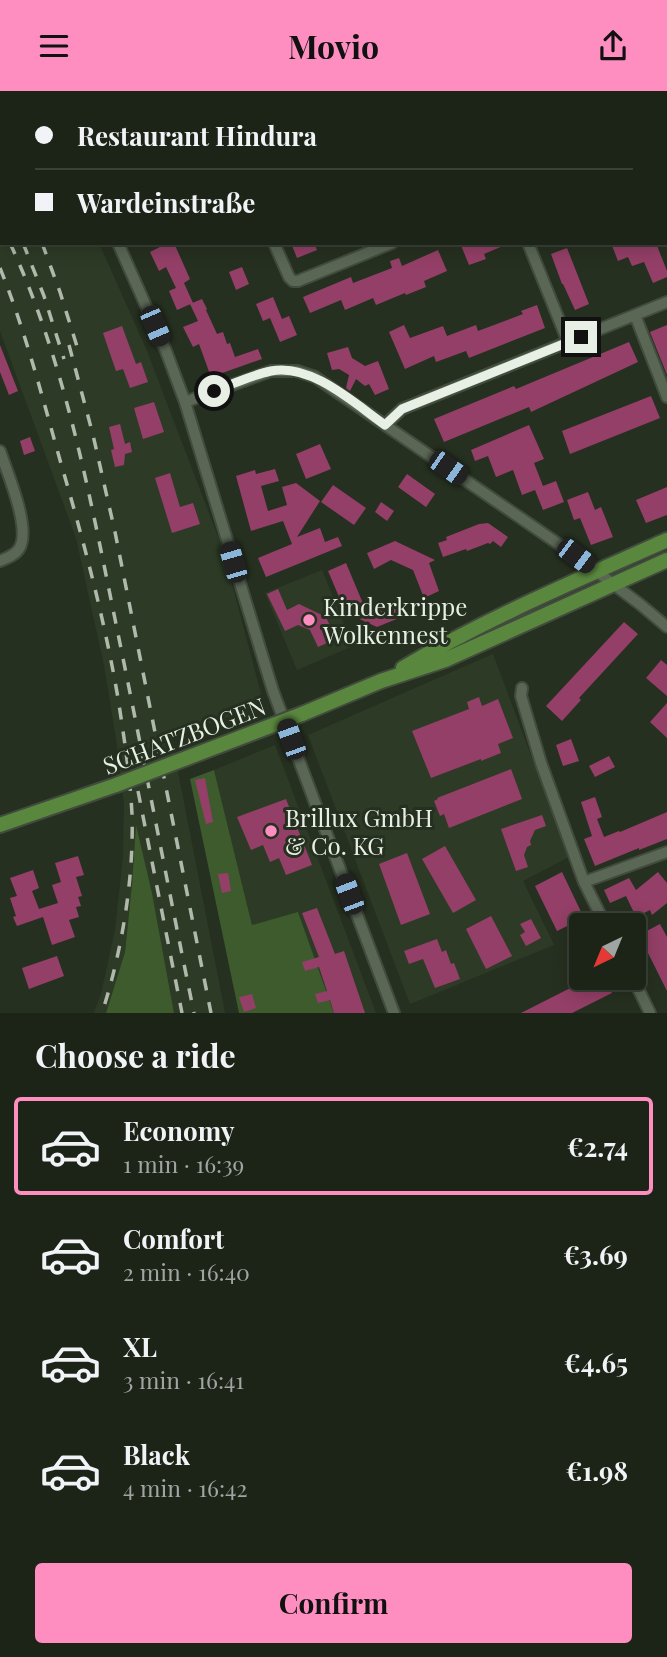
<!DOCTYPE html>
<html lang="en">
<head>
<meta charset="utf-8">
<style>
	:root { --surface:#1c2418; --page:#293025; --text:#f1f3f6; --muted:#a0a4a2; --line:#3a4137; --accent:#fd8ebf }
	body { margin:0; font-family:"Playfair Display",serif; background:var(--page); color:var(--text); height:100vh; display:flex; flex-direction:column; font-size:26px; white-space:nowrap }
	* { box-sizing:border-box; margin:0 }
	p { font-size:23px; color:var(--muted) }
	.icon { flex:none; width:38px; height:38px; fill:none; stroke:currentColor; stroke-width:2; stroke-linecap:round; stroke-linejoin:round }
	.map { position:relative; height:922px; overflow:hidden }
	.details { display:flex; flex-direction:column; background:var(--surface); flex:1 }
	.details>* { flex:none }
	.guide { position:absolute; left:0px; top:0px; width:668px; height:154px; box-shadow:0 4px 18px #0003,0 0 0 2px var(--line); display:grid; align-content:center; height:154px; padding:0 35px; background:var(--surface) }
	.needle { width:46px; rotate:223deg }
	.fabs { position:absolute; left:569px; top:822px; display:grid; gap:14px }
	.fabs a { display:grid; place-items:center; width:77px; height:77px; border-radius:7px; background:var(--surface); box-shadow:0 4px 18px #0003,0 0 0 2px var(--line); font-size:35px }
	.end { position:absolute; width:32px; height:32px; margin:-16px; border:9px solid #e8f0e5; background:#111; box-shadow:0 0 0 4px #111 }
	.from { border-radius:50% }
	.car { position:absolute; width:21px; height:42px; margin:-21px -10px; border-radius:9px; box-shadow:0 0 5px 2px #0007; background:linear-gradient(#222 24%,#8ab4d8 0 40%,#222 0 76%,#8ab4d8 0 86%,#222 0) }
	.guide b { display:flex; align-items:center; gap:24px; height:66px; font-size:26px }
	.guide b+b { border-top:2px solid var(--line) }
	.guide i { width:18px; height:18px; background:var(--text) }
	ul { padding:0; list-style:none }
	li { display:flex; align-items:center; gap:21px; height:98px; margin:0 14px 10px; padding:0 21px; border:4px solid transparent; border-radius:7px }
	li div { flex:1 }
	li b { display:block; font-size:26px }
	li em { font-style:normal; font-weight:700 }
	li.on { border-color:var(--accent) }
	li>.icon { width:63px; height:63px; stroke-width:1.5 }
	h2 { padding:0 35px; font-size:32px; line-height:84px }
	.primary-button { display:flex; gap:14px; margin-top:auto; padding:14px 35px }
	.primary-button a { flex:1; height:80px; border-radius:7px; background:var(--accent); color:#111; font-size:28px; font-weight:700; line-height:80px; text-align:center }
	header { display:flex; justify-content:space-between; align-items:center; height:91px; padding:0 35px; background:var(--accent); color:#111; font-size:32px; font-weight:700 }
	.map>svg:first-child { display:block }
</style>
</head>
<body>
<header><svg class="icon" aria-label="menu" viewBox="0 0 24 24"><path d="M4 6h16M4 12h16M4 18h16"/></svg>Movio<svg class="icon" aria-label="share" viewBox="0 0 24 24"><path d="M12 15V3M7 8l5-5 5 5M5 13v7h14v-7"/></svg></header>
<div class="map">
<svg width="667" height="922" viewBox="0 0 667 922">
	<rect width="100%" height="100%" fill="#263020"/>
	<path fill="#2d3b26" d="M0,0H27V2H2V152H99L147,260L223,459L264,614L171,645L225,922H174L152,802L136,737L132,793L125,861L106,922H94L101,903L115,839L123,766L124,713L116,648L104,574L76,447L0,240Z
		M322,479L353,555L297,579L265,502Z
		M493,563L569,766L523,790L554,854L410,913L308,644Z
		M275,654L376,922H334L298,822L252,834L214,679Z"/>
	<path fill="#3d5b2d" d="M214,679L252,834L298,821L334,922H239L190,688Z
		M136,734L152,802L174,922H106L125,861L132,793Z"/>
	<path fill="#943f67" d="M168,152H174L190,188L184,192L193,212L177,219L169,200L176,197L166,176L159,180L150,161Z
		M291,152H314L317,159L297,167Z
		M460,152H510L484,163L486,168L469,174Z
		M611,152H656L667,180V186L653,192L644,171L632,175L628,166L618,170Z
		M567,157L589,213L575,219L563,193H562L551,163Z
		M438,159L447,180L424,190L426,196L406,204L405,202L376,214L373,207L345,219L341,209L310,222L303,206L351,186L353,192L392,177L390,170L399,167L402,175Z
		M242,176L249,193L236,199L229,181Z
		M273,206L282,228L289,225L297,244L280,251L270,227L263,230L256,213Z
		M202,208L207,218L206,219L217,243L223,241L227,253L230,252L235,266L258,258L262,268L211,286L199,253L193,256L183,236L198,230L190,213Z
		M537,214L545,237L469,267L466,260L436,271L434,265L405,278L389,241L404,234L410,247L443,235L447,245L476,234L478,240L523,223L521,220Z
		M667,234V284L650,241Z
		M122,235L136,273L141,271L148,291L130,297L123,278L116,280L103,242Z
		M629,251L638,271L531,321L529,316L444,351L434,328L514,295L516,298Z
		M0,254L18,300L9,304L0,281Z
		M348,256L352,267L365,275L378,270L389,298L375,304L369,293L365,295L356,288L350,300L346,297L349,284L339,278L332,279L327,262Z
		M651,305L660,327L570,363L562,340Z
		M154,311L164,341L143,348L134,317Z
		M120,333L125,353L130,351L132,361L125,363L124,374L115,376L111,359L114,358L109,336Z
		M529,334L544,368L534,372L543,395L556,390L564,411L543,419L535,399L522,404L513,379L496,386L488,365L475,370L471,359Z
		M30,346L35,360L24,364L20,350Z
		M320,353L331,378L306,388L296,363Z
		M275,378L279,390L261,395L268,420L287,414L282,396L296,392L320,410L297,446L320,437L325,451L338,446L342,455L266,486L258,467L292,453L283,430L251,440L236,385L255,379L256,383Z
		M170,382L180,416L193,412L200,433L172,442L155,387Z
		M407,383L435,403L426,416L398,396Z
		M333,394L366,417L354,434L321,411Z
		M667,396V424L646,432L636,409Z
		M588,401L595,419L601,416L613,446L591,454L580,427L574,429L567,409Z
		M381,411L394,420L387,430L375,421Z
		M488,432L508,446L501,456L493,450L490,453L488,452L467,460L466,458L443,466L438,452L447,449L446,446L479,433Z
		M395,450L435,469L429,472L439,500L424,507L413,479L391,469L374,478L367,462Z
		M346,472L362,510L379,517L397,511L404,525L377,536L346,522L328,480Z
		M278,498L287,519L299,513L326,526L336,548L318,556L310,539L298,534L285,540L267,503Z
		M624,531L638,543L579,607L581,609L562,630L546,615Z
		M661,569L667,574V605L646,587Z
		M479,606L482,615L498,608L513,647L498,653L501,662L481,670V668L431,687L412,640L469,618L467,611Z
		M667,612V647L650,631Z
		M571,648L579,670L563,675L556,654Z
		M609,665L615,676L595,686L589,675Z
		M511,678L522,708L449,737L444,723L440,725L434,710L438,708L437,707Z
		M205,687L213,731L206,733L195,689Z
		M595,706L602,726L597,728L604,746L619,740L620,741L667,721V748L639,759V757L595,775L584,748L592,745L581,711Z
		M286,708L312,774L286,784L279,767L270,771L263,754L251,759L237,726Z
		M542,724L546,735L535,739L530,750L531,754L527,756L524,764L528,776L516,780L501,738Z
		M445,755L476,809L453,822L422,768Z
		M407,762L430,823L401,834L379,773Z
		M78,765L84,784L76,786L82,805L78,806L81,815L76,816L79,826L69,829L75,846L52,854L43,826L17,835L13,826L16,825L10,807L17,805L10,787L33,779L39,797L32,800L39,818L58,812L52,794L61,791L55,772Z
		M562,781L584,827L557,840L535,795Z
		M658,781L667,792V812L652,824L650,819L636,826L626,805L610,812L604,799L629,787L636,799Z
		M228,782L231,800L222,802L218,783Z
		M317,817L335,863L344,860L365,922H334L330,909L318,912L315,903L327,900L319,876L305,880L302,871L319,866L302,822Z
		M491,825L512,865L486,878L466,838Z
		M531,828L541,847L526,855L520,844L525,841L520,833Z
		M660,833L667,846V900L639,844Z
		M437,848L442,861L446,859L451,873L454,872L460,888L435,897L423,868L409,873L404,860Z
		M57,865L64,885L29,898L22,877Z
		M590,887H604L612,902L572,922H521Z
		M252,903L256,917L244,921L239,906Z"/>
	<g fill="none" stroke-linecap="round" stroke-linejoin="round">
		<g stroke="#424c3e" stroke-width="14">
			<path id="minor" d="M45,0V2
				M472,0V2
				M376,2L380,0
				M118,152L166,260L185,311L273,600L394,922
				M274,152L289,186L293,190H298L392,152
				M528,152L568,251
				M635,224L667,306
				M185,311L271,280H297L315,286L576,465L641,514L667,536
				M385,334L402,318L667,211
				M0,360C7,381 32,439 19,458C15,464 7,467 0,470
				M522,597L521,605L541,672L584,791L606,835
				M584,791L667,761
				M633,887L650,922"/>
		</g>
		<g stroke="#424c3e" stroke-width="18">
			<path id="major" d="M634,0L635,2
				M651,0L652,2
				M667,45V46
				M403,577C487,527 578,489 667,449
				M302,623L381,590L445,569L667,469
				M0,734L116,694"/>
		</g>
		<use href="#minor" stroke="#5a6755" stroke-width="10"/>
		<use href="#major" stroke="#5a873e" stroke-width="14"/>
		<path stroke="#b1b9ad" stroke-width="3.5" stroke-dasharray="12 12" stroke-linecap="butt" d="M0,58L2,62
			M0,78L2,81
			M0,98L2,102
			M0,130L2,134
			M10,152C65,271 89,401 115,528C142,659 167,791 194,922
			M23,152L44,205L64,268
			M42,152L60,201L80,265
			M0,177C25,239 42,305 60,369C83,448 104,526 118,607C124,646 130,684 132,723C134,788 122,860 102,922
			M69,254L93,344L115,441L211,922
			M138,700L182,922"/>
		<g stroke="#424c3e" stroke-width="18" stroke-linecap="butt">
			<path id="major-bridge" d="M116,694L302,623"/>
		</g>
		<use href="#major-bridge" stroke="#5a873e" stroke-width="14"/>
	</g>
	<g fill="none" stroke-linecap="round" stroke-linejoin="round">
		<path stroke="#e8f0e5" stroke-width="9" d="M214,300C233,293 252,284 271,280C311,272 354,312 385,334L402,318L581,246"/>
	</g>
	<g fill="#fd8ebf" stroke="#263020" stroke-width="2.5">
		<circle cx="309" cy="529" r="7"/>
		<circle cx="271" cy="740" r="7"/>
	</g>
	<g text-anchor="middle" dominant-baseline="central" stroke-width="6" stroke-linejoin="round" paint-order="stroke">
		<g font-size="24" fill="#e8f0e5" stroke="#263020" text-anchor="start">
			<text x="323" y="515">Kinderkrippe<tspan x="323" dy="28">Wolkennest</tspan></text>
			<text x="285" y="726">Brillux GmbH<tspan x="285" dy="28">&amp; Co. KG</tspan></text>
		</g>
		<g font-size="24" fill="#e8f0e5" stroke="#263020">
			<text transform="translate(184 644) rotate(-21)">SCHATZBOGEN</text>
		</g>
	</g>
</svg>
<div class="fabs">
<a><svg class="needle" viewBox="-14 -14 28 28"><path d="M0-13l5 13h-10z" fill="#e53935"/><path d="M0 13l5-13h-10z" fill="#a0a4a2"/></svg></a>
</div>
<i class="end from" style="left:214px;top:300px"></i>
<i class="end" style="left:581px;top:246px"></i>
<i class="car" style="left:155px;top:235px;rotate:157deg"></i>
<i class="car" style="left:448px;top:377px;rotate:125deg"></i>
<i class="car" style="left:576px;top:465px;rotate:127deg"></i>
<i class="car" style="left:233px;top:471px;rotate:344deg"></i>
<i class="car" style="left:291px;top:648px;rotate:340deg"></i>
<i class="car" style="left:349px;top:803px;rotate:339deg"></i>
<div class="guide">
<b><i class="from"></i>Restaurant Hindura</b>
<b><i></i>Wardeinstraße</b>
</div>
</div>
<section class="details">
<h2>Choose a ride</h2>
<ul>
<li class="on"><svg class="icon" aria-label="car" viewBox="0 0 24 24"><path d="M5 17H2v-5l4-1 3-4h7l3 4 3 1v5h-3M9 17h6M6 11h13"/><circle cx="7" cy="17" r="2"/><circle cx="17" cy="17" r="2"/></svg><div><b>Economy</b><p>1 min · 16:39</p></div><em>€2.74</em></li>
<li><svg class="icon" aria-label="car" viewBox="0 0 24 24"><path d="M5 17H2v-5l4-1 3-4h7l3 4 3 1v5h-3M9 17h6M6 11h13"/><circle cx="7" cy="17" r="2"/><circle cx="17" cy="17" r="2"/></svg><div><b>Comfort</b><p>2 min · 16:40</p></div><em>€3.69</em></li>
<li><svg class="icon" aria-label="car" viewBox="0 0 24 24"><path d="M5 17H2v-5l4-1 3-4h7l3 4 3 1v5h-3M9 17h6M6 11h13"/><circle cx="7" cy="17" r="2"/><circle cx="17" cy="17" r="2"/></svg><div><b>XL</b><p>3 min · 16:41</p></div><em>€4.65</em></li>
<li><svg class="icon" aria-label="car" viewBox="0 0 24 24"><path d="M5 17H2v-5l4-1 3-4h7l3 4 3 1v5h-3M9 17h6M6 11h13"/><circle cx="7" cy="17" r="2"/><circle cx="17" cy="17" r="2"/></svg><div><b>Black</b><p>4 min · 16:42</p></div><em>€1.98</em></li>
</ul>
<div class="primary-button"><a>Confirm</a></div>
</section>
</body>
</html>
